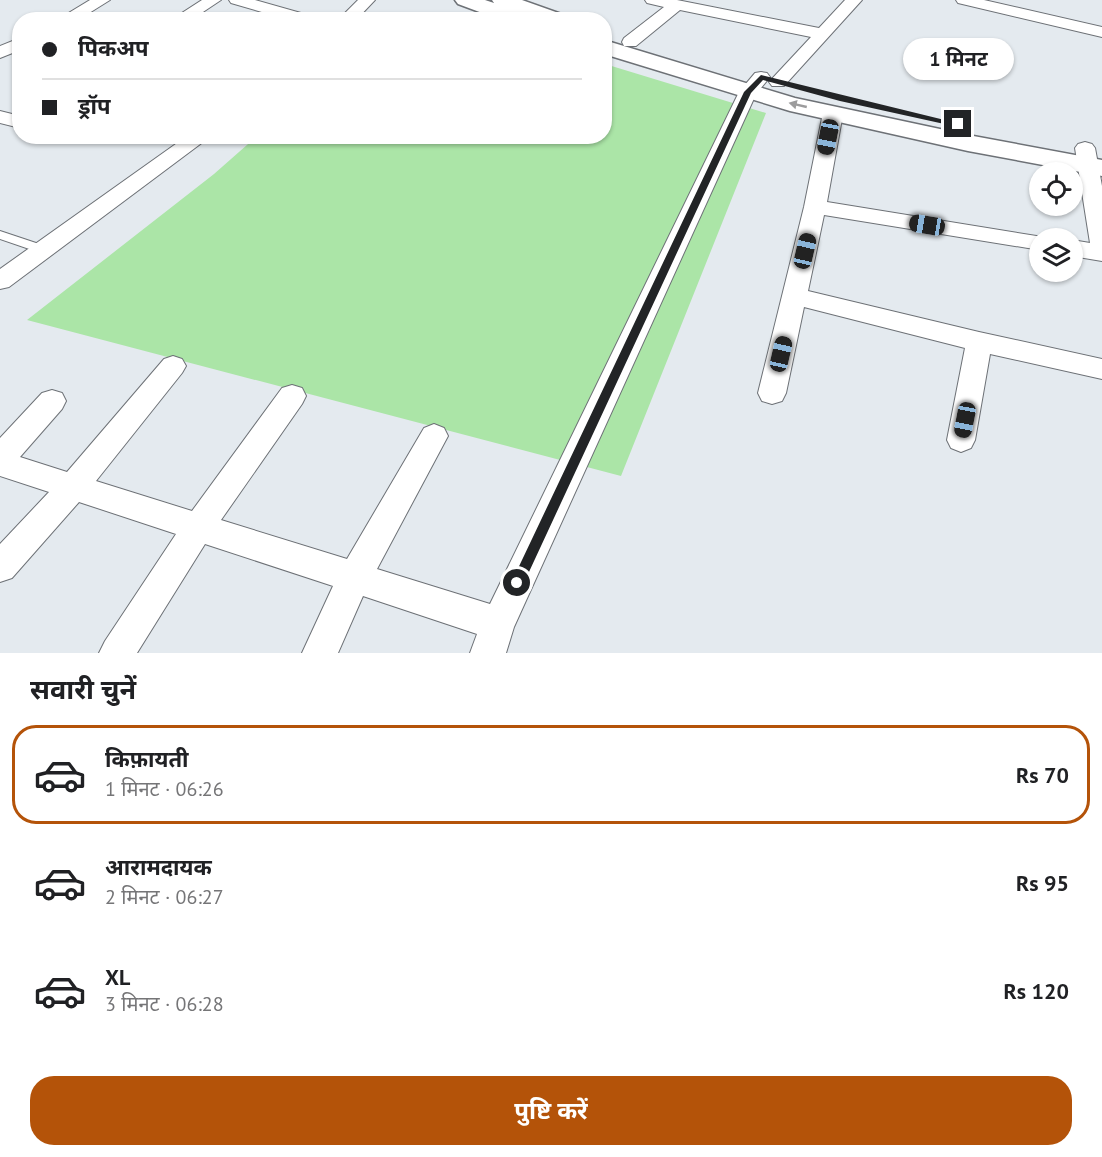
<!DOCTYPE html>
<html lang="hi">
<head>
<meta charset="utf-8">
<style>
	:root { --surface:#fff; --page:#f2f2f2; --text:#202124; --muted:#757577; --line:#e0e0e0; --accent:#b45309 }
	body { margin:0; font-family:"PT Sans","Noto Sans Devanagari",sans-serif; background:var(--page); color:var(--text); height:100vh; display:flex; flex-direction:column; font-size:22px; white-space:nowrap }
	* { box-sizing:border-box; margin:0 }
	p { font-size:20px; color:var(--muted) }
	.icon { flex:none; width:33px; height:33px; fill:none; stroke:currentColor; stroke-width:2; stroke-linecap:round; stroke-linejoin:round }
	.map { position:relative; height:653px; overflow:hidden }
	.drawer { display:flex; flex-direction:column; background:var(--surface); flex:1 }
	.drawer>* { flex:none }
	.guide { position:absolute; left:12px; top:12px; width:600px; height:132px; border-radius:24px; box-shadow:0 2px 4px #0004; display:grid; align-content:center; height:132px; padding:0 30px; background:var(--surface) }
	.fabs { position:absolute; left:1029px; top:162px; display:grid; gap:12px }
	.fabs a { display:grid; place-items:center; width:54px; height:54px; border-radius:50%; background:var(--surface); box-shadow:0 2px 4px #0004; font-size:30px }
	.end { position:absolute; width:27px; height:27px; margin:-14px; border:8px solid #222426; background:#fff; box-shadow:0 0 0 3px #fff }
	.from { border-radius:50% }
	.bubble { position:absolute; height:42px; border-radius:21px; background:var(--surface); box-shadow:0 2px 4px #0004; font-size:20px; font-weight:700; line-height:42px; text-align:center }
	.car { position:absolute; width:18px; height:36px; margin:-18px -9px; border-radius:8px; box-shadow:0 0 4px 2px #0007; background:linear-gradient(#222 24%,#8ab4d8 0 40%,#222 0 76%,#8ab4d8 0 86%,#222 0) }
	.guide b { display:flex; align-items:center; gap:21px; height:57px; font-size:22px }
	.guide b+b { border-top:2px solid var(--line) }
	.guide i { width:15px; height:15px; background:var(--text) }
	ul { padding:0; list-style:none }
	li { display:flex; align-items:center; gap:18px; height:99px; margin:0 12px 9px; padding:0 18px; border:3px solid transparent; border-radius:24px }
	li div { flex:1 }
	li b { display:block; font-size:22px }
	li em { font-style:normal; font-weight:700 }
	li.selected { border-color:var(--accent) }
	li>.icon { width:54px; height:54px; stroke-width:1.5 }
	h2 { padding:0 30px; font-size:27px; line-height:72px }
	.button { display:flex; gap:12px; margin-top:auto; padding:12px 30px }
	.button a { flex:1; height:69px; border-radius:24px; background:var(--accent); color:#fff; font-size:24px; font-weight:700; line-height:69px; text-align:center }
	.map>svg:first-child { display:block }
</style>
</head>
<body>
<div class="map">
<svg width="1102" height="653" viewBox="0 0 1102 653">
	<rect width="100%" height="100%" fill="#e4eaef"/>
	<path fill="#abe5a7" d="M605,64L766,113L621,476L27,320L214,174L256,137L604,136Z"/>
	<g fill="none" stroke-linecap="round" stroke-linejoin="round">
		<g stroke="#6d7176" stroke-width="2">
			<path id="lane" d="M0,231L48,247L50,250L44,254L0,239Z"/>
		</g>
		<g stroke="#6d7176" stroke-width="2">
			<path id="street" d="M90,0H110L78,20H57Z
				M202,0H221L191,20H171Z
				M229,0H255L315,17L317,20H289L231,3Z
				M358,0H375L356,20H338Z
				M645,0H677L819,28L845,0H862L784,86H772L769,82L811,37L680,10L636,46H624L622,42L624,38L664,7L647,3Z
				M956,0H984L1102,27V37L958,3Z
				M20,38V50L0,58V46Z
				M761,72L767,73L770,77L756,94L514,627L506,653H470L477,634L363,596L338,653H302L333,586L205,544L137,653H99L105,641L176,534L79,502L12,578L0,582V544L49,492L0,476V438L42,393L52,390L62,393L66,401L62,409L20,457L67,472L164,359L173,356L182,359L186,366L182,373L96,481L192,511L282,388L292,385L302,388L306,396L302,404L221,520L347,559L424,428L434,424L444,428L448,436L377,569L490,604L739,92L755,73Z
				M833,107L840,109L843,113L827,202L1049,238H1040V250L824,215L808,291L979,332L1102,359V379L990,354L975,440L971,448L961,452L951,448L947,440L965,348L804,307L786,393L782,401L772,404L762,401L758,393L804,207L823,113L826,109Z
				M0,111L20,116V128L0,123Z
				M187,136H211L9,287L0,289V269Z
				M1085,142L1092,144L1095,148L1102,186V261L1072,256V240L1090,243L1075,148L1078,144Z"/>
		</g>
		<g stroke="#6d7176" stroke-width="3">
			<path id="primary" d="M455,0H485L494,3L492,0H522L567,16L570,20H538L528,16L530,20H501L458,4Z
				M604,40L795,98L968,135L1102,160V176L968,151L790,111L604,54Z"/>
		</g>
		<use href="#lane" fill="#fff" fill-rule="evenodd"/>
		<use href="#street" fill="#fff" fill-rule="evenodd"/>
		<use href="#primary" fill="#fff" fill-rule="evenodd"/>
	</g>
	<defs><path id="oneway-solid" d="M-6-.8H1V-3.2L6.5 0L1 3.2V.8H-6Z" transform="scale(1.5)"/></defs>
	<use fill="#9c9c9d" href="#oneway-solid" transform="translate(798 105) rotate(-167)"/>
	<path fill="#222426" d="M761,75L961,124L958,127L840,101L763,80L751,93L522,587H513L511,583L513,579L744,92Z"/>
</svg>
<div class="fabs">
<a><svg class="icon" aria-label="locate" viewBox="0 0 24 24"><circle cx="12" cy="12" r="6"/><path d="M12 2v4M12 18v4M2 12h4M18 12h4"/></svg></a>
<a><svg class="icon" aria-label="layers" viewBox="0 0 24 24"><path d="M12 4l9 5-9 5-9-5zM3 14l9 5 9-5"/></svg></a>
</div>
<i class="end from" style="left:517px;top:583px"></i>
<i class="end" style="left:958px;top:124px"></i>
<div class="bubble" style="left:903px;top:38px;width:111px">1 मिनट</div>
<i class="car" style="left:828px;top:137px;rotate:191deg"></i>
<i class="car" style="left:927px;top:225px;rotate:279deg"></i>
<i class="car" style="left:805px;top:251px;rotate:13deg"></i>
<i class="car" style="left:781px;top:354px;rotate:13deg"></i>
<i class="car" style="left:965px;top:420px;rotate:191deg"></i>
<div class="guide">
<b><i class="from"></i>पिकअप</b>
<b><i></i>ड्रॉप</b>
</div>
</div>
<section class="drawer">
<h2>सवारी चुनें</h2>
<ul>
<li class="selected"><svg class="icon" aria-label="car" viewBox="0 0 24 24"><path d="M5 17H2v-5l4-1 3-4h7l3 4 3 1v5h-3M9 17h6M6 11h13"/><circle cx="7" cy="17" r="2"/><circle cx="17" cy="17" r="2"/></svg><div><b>किफ़ायती</b><p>1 मिनट · 06:26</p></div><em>Rs 70</em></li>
<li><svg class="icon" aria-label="car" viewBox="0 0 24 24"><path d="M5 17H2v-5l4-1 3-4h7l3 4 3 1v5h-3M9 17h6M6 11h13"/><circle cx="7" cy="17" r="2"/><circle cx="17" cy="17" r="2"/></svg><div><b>आरामदायक</b><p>2 मिनट · 06:27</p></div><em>Rs 95</em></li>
<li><svg class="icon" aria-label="car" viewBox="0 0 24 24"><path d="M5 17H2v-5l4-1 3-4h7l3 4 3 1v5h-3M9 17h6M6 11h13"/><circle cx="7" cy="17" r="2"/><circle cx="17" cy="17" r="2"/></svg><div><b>XL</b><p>3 मिनट · 06:28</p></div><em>Rs 120</em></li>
</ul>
<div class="button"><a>पुष्टि करें</a></div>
</section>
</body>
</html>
